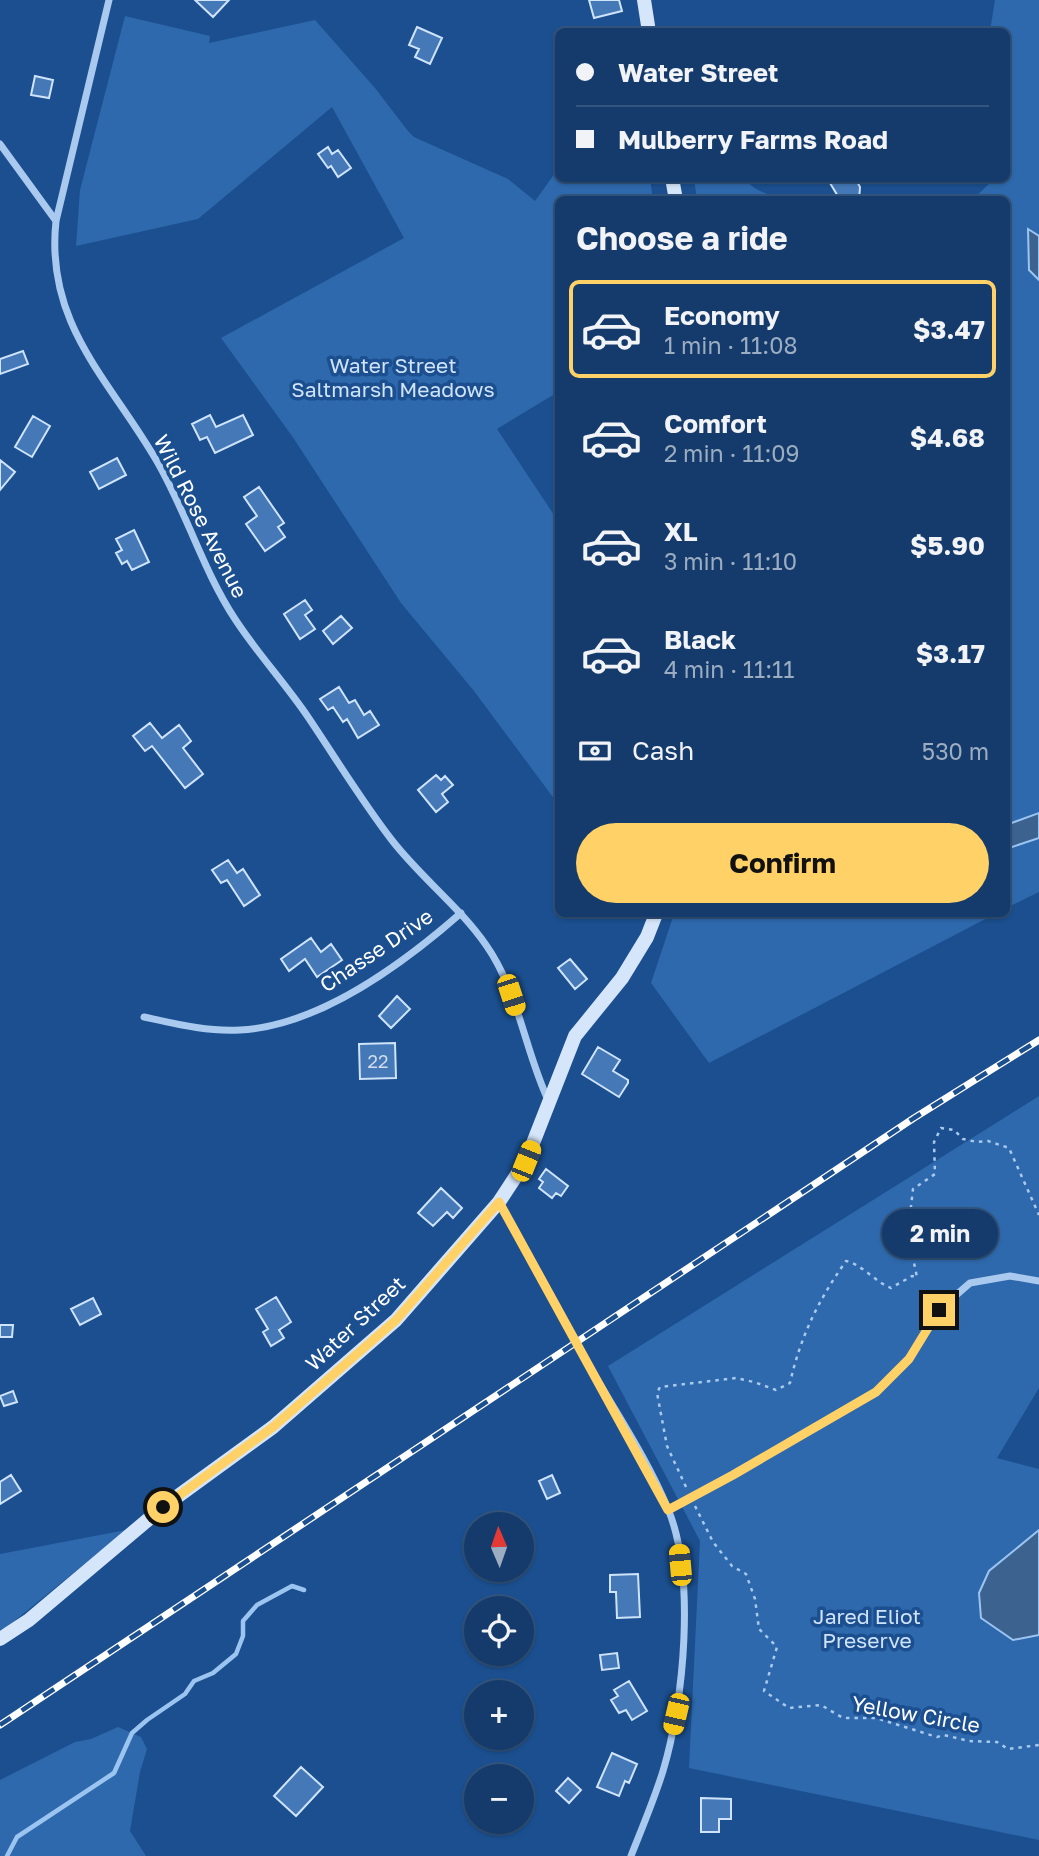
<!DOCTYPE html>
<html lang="en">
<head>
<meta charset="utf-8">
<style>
	:root { --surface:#143b6b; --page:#1d4271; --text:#f1f3f6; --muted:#9dadc1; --line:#33557e; --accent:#ffd166 }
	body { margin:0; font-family:"Golos Text",sans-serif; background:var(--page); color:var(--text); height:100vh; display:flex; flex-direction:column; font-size:26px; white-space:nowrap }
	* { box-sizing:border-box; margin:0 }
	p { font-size:23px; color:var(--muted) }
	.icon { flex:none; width:38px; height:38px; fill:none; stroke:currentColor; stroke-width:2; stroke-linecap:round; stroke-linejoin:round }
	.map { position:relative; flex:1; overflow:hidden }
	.sheet { position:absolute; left:555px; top:196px; width:455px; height:721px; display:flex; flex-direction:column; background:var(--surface); border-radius:10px; box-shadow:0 2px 5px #0004,0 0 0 2px var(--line) }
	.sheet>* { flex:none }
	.hud { position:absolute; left:555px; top:28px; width:455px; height:154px; border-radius:10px; box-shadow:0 2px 5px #0004,0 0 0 2px var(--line); display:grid; align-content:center; height:154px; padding:0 21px; background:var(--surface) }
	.needle { width:46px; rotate:358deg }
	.tools { position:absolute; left:464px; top:1512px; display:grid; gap:14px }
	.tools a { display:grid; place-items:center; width:70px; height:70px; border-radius:50%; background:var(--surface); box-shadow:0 2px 5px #0004,0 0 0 2px var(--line); font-size:35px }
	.end { position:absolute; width:32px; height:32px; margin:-16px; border:9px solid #ffd166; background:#111; box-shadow:0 0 0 4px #111 }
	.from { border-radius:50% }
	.bubble { position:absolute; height:49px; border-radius:24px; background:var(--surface); box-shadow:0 2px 5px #0004,0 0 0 2px var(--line); font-size:23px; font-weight:700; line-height:49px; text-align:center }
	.car { position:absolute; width:21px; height:42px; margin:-21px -10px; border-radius:9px; box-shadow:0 0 5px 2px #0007; background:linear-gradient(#f5c518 24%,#345 0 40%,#f5c518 0 76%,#345 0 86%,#f5c518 0) }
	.hud b { display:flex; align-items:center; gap:24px; height:66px; font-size:26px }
	.hud b+b { border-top:2px solid var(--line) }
	.hud i { width:18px; height:18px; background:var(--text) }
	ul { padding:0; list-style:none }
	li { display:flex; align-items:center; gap:21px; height:98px; margin:0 14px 10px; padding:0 7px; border:4px solid transparent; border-radius:10px }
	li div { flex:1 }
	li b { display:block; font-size:26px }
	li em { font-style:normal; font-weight:700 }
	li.current { border-color:var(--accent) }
	li>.icon { width:63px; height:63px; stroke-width:1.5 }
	h2 { padding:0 21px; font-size:32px; line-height:84px }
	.pay { display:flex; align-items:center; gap:18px; height:77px; padding:0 21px; font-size:26px }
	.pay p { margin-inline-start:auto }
	.primary-button { display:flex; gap:14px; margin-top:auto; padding:14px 21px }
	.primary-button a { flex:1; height:80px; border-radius:42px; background:var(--accent); color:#111; font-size:28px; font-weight:700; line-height:80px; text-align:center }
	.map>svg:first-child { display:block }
</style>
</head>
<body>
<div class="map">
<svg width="1039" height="1856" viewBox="0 0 1039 1856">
	<rect width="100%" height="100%" fill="#1b4f8f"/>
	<path fill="#2e69ad" d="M995,0H1039V236L1028,230L1029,269L1039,280V832L1006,842V200H972L994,179L1006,178V32L990,31Z
		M125,16L210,36L209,43L315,20L375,88L408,131L414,137L508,179L535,201L558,169V178L650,179L653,199L558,200V392L497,429L558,521V804L474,691L401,603L292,436L221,338L404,238L332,107L198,219L76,246L80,190Z
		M694,179H743L756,189L778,199H697Z
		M1039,838V892L1006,908V849Z
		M674,914H995L709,1063L651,983Z
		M1039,1096V1388L997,1458L1039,1469V1840L689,1768L700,1541L608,1366Z
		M126,1530L7,1627L0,1630V1554Z
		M118,1727L141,1737L147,1749L140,1772L130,1831L146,1856H0V1780L75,1742L91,1739Z"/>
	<path fill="#3c6290" stroke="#9cc4f0" stroke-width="2" d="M1028,229L1039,236V280L1029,270Z
		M1039,813V838L1006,849V825Z
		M1039,1530V1635L1013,1640L981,1618L979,1593L989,1571Z"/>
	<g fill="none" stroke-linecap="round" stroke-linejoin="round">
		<path stroke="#9cc4f0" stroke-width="4.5" d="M7,1856L17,1837L114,1773L132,1733L147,1720L185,1694L194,1681L213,1673L236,1654L243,1636V1621L257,1605L292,1586L304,1590"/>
	</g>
	<path fill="#4478b7" stroke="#cfe3fa" stroke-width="2" d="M195,0H229L213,17Z
		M589,0H619L622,11L594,18Z
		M417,27L442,38L430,64L415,57L419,49L409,45Z
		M35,76L53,80L49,98L31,95Z
		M328,147L332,154L338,150L351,168L338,177L331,166L328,168L318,154Z
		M827,178H855L860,187L859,200L839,198Z
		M23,351L28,364L0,374V359Z
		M210,415L216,427L243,415L253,435L215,453L207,437L200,440L192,424Z
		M33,416L50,426L32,457L15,447Z
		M117,458L126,475L99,489L90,472Z
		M0,460L15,472L0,490Z
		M259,487L284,523L278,527L285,537L265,551L246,524L257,516L244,497Z
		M134,530L149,562L132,570L127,561L122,564L116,553L122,550L116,539Z
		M305,600L312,610L305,615L315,629L300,639L284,614Z
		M341,616L352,628L333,644L323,631Z
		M339,687L349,703L355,700L364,715L370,711L379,725L358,738L347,719L343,722L333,707L328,710L320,699Z
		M150,723L162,738L179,725L191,741L183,748L203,774L185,788L152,746L145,751L133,736Z
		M436,775L441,780L445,776L453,785L442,794L448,802L436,812L418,790Z
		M228,860L237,873L243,869L260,895L244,906L227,880L221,883L212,870Z
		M311,938L321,952L331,944L342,960L317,977L305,959L289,971L281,959Z
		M570,959L587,979L575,989L558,968Z
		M397,996L410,1009L391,1028L379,1016Z
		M395,1043L396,1078L360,1079L359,1044Z
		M598,1047L620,1060L613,1071L628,1080V1083L619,1097L582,1074Z
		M546,1169L568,1186L561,1196L556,1193L552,1198L539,1188L543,1182L539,1179Z
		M441,1188L462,1208L453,1218L447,1212L433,1226L418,1213Z
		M276,1297L291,1322L279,1330L284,1338L271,1346L263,1332L268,1329L256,1309Z
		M93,1298L101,1314L80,1325L71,1309Z
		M0,1325H13L12,1337H0Z
		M13,1391L17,1402L4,1406L0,1396Z
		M11,1475L21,1491L0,1504V1482Z
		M552,1475L560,1493L547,1499L539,1481Z
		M638,1574L640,1617L617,1618L616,1592H610V1575Z
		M617,1653L619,1668L602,1670L600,1655Z
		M629,1681L647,1711L632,1720L626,1710L619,1713L611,1700L618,1696L614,1690Z
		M612,1753L637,1764L629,1783L625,1781L619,1796L597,1787Z
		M301,1767L323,1787L296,1816L274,1796Z
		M568,1778L581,1790L569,1803L556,1791Z
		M701,1798L731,1799V1819H719V1832H701Z"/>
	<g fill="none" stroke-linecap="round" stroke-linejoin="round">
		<path stroke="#a9c9ee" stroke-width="2.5" stroke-dasharray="3.5 5" stroke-linecap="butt" d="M686,1487L667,1446L657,1393L660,1387L736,1378L754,1382L776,1390L790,1383C801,1335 818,1301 846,1261C863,1265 875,1282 891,1288L912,1276L917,1277L911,1249L899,1230L909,1224L913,1189L935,1174L934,1142L941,1128L954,1130L963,1139L977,1142L988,1141L1009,1148L1039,1215
			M695,1506L713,1542L732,1566L746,1574L755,1599L759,1629L777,1647L764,1691L789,1708L821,1705L843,1718H876L937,1737L944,1735L969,1741L997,1742L1008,1749L1039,1745"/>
		<path stroke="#a9c9ee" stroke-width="7" d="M109,0L56,221C45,323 108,378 155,458C186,510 202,569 235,619C257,653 285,683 308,717C335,757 361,800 391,839C420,877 459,906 486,945C519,992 525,1052 549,1102
			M0,144L56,221
			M144,1017C176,1024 208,1032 240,1030C319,1026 404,963 461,913
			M500,1203L556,1305
			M591,1369C617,1414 648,1460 668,1509C696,1576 684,1702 663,1771C654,1800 642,1828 631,1856
			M668,1510L733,1475L876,1392L909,1359L939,1310L970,1283L1010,1276L1039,1281"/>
		<path stroke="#d6e6fa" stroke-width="14" d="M644,0L649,32
			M672,178L676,200
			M0,1639L29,1620L163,1507L273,1427L396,1320L499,1202L526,1161L575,1036L622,978L647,937L656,914"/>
		<g stroke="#fff" stroke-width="7">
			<path id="rail" d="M0,1725L914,1118L1039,1040"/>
		</g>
		<use href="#rail" stroke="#1b4f8f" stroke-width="4.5" stroke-dasharray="13" stroke-linecap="butt"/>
		<path stroke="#a9c9ee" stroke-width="7" d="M556,1305L591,1369"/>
	</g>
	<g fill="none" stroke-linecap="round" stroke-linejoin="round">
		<path stroke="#ffd166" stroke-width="9" d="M163,1507L273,1427L396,1320L499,1202L668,1510L733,1475L876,1392L909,1359L939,1310"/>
	</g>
	<g text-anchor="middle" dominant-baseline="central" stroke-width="7" stroke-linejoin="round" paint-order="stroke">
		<g font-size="18" fill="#d0dded">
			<text x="378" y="1061">22</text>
		</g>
		<g font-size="21" fill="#cfe3fa" stroke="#1b4f8f">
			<text x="393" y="365">Water Street<tspan x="393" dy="24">Saltmarsh Meadows</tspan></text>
			<text x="867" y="1616">Jared Eliot<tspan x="867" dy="24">Preserve</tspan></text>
		</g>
		<g font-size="21" fill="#fff" stroke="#1b4f8f">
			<text transform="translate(201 516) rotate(63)">Wild Rose Avenue</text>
			<text transform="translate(376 950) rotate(-34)">Chasse Drive</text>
			<text transform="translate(355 1323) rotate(-43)">Water Street</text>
			<text transform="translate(916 1714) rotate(10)">Yellow Circle</text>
		</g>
	</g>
</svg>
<div class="tools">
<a><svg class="needle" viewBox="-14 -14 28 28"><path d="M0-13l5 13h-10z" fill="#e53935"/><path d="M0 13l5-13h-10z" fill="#9dadc1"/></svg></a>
<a><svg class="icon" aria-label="locate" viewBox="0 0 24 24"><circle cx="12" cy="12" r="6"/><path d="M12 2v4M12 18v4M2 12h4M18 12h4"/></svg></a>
<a>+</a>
<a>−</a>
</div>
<i class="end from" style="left:163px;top:1507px"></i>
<i class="end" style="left:939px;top:1310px"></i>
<div class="bubble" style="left:882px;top:1209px;width:116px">2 min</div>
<i class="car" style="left:511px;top:995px;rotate:162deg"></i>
<i class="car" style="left:526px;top:1161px;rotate:22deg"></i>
<i class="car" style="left:680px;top:1565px;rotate:355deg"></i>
<i class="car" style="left:676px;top:1714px;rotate:193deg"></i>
<div class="hud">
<b><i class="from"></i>Water Street</b>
<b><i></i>Mulberry Farms Road</b>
</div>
<section class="sheet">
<h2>Choose a ride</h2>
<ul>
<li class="current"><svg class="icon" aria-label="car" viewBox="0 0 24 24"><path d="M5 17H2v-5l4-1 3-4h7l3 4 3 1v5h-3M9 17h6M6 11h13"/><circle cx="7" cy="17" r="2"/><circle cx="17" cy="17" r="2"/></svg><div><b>Economy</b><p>1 min · 11:08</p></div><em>$3.47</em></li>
<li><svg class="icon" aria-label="car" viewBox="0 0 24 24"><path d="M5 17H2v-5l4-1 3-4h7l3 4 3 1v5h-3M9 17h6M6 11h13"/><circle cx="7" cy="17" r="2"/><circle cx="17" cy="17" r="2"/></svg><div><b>Comfort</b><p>2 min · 11:09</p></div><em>$4.68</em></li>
<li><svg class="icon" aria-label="car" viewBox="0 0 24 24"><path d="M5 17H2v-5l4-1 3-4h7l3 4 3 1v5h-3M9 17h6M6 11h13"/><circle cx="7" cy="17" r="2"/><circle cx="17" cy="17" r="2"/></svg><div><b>XL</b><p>3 min · 11:10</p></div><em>$5.90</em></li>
<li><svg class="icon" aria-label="car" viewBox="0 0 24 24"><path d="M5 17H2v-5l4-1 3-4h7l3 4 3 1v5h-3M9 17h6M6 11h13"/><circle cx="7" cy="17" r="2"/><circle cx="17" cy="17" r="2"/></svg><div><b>Black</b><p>4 min · 11:11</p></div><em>$3.17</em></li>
</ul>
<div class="pay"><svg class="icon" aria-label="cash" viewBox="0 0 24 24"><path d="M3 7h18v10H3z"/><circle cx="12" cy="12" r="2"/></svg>Cash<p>530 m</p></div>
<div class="primary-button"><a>Confirm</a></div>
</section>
</div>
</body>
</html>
